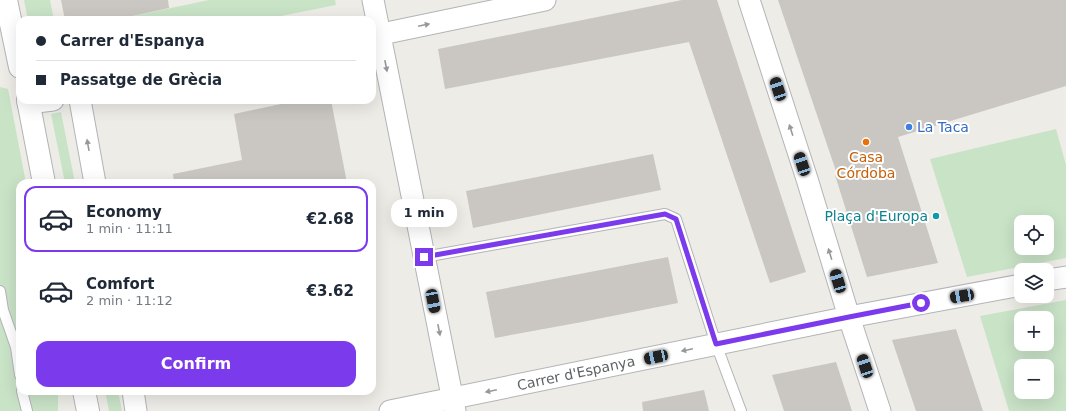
<!DOCTYPE html>
<html lang="en">
<head>
<meta charset="utf-8">
<style>
	:root { --surface:#fff; --page:#f2f2f3; --text:#1f2937; --muted:#747a83; --line:#e0e1e3; --accent:#7c3aed }
	body { margin:0; font-family:"DejaVu Sans",sans-serif; background:var(--page); color:var(--text); height:100vh; display:flex; flex-direction:column; font-size:15px; white-space:nowrap }
	* { box-sizing:border-box; margin:0 }
	p { font-size:13px; color:var(--muted) }
	.icon { flex:none; width:22px; height:22px; fill:none; stroke:currentColor; stroke-width:2; stroke-linecap:round; stroke-linejoin:round }
	.map { position:relative; flex:1; overflow:hidden }
	.drawer { position:absolute; left:16px; top:179px; width:360px; height:216px; display:flex; flex-direction:column; background:var(--surface); border-radius:12px; box-shadow:0 4px 16px #0002 }
	.drawer>* { flex:none }
	.guide { position:absolute; left:16px; top:16px; width:360px; height:88px; border-radius:12px; box-shadow:0 4px 16px #0002; display:grid; align-content:center; height:88px; padding:0 20px; background:var(--surface) }
	.controls { position:absolute; left:1014px; top:215px; display:grid; gap:8px }
	.controls a { display:grid; place-items:center; width:40px; height:40px; border-radius:8px; background:var(--surface); box-shadow:0 4px 16px #0002; font-size:20px }
	.end { position:absolute; width:18px; height:18px; margin:-9px; border:5px solid #7c3aed; background:#fff; box-shadow:0 0 0 2px #fff }
	.from { border-radius:50% }
	.bubble { position:absolute; height:28px; border-radius:12px; background:var(--surface); box-shadow:0 4px 16px #0002; font-size:13px; font-weight:700; line-height:28px; text-align:center }
	.car { position:absolute; width:12px; height:24px; margin:-12px -6px; border-radius:5px; box-shadow:0 0 3px 1px #0007; background:linear-gradient(#222 24%,#8ab4d8 0 40%,#222 0 76%,#8ab4d8 0 86%,#222 0) }
	.guide b { display:flex; align-items:center; gap:14px; height:38px; font-size:15px }
	.guide b+b { border-top:1px solid var(--line) }
	.guide i { width:10px; height:10px; background:var(--text) }
	ul { padding:7px 0 0; list-style:none }
	li { display:flex; align-items:center; gap:12px; height:66px; margin:0 8px 6px; padding:0 12px; border:2px solid transparent; border-radius:12px }
	li div { flex:1 }
	li b { display:block; font-size:15px }
	li em { font-style:normal; font-weight:700 }
	li.on { border-color:var(--accent) }
	li>.icon { width:36px; height:36px; stroke-width:1.5 }
	.primary-button { display:flex; gap:8px; margin-top:auto; padding:8px 20px }
	.primary-button a { flex:1; height:46px; border-radius:12px; background:var(--accent); color:#fff; font-size:16px; font-weight:700; line-height:46px; text-align:center }
	.map>svg:first-child { display:block }
</style>
</head>
<body>
<div class="map">
<svg width="1066" height="411" viewBox="0 0 1066 411">
	<rect width="100%" height="100%" fill="#eeece7"/>
	<path fill="#c9e3c7" fill-rule="evenodd" d="M24,0H50L54,20H28Z
		M209,0H335L336,5L261,20H114Z
		M0,87L8,89L26,183H20V391H58V411H0Z
		M61,112L75,183H65L51,114Z
		M1056,129L1066,165V258L967,277L930,159ZM1021,222H1047V248H1021Z
		M1066,300V411H1009L980,316ZM1021,318H1047V344H1021ZM1021,366H1047V392H1021Z
		M105,391H118L122,411H109Z"/>
	<path fill="#cac7c3" d="M61,0H168L169,8L114,20H65Z
		M682,0H717L806,272L770,283L689,42L445,89L438,49Z
		M778,0H1066V86L898,137L938,263L867,277L835,175L837,174Z
		M300,100H331L347,183H174L173,174L242,160L234,114Z
		M653,154L661,190L473,228L466,191Z
		M668,257L678,303L582,322L495,338L486,292Z
		M956,329L983,411H916L892,340Z
		M836,362L852,411H784L772,375Z
		M704,390L709,411H643L642,402Z"/>
	<g fill="none" stroke-linecap="round" stroke-linejoin="round">
		<g stroke="#b2b4b7" stroke-width="12">
			<path id="service" d="M424,257L665,214L676,219L716,344L741,411
				M0,291L3,310L16,347L20,375
				M22,391L27,411"/>
		</g>
		<g stroke="#b2b4b7" stroke-width="23">
			<path id="minor" d="M373,0L455,411
				M749,0L807,179L849,317L880,411
				M372,36L545,0
				M80,100L95,183
				M28,103L53,100
				M1047,280L1066,277
				M133,391L136,411
				M390,411L849,317L1021,285"/>
		</g>
		<g stroke="#b2b4b7" stroke-width="24">
			<path id="tertiary" d="M6,0L20,67
				M28,100L44,183
				M84,391L88,411"/>
		</g>
		<use href="#service" stroke="#fff" stroke-width="10"/>
		<use href="#minor" stroke="#fff" stroke-width="21"/>
		<use href="#tertiary" stroke="#fff" stroke-width="22"/>
	</g>
	<defs><path id="oneway-solid" d="M-6-.8H1V-3.2L6.5 0L1 3.2V.8H-6Z"/></defs>
	<g fill="#96999b">
		<use href="#oneway-solid" transform="translate(424 25) rotate(-12)"/>
		<use href="#oneway-solid" transform="translate(386 66) rotate(79)"/>
		<use href="#oneway-solid" transform="translate(791 130) rotate(-108)"/>
		<use href="#oneway-solid" transform="translate(88 145) rotate(-100)"/>
		<use href="#oneway-solid" transform="translate(830 254) rotate(-107)"/>
		<use href="#oneway-solid" transform="translate(439 330) rotate(79)"/>
		<use href="#oneway-solid" transform="translate(687 350) rotate(168)"/>
		<use href="#oneway-solid" transform="translate(491 391) rotate(168)"/>
	</g>
	<g fill="none" stroke-linecap="round" stroke-linejoin="round">
		<path stroke="#7c3aed" stroke-width="5" d="M424,257L665,214L676,219L716,344L849,317L921,303"/>
	</g>
	<circle fill="#3f7fe0" stroke="#fff" stroke-width="1.5" cx="909" cy="127" r="4"/>
	<circle fill="#e8710a" stroke="#fff" stroke-width="1.5" cx="866" cy="142" r="4"/>
	<circle fill="#0f9aa8" stroke="#fff" stroke-width="1.5" cx="936" cy="216" r="4"/>
	<g text-anchor="middle" dominant-baseline="central" stroke-width="4" stroke-linejoin="round" paint-order="stroke">
		<g font-size="14" fill="#366cbe" stroke="#fff" text-anchor="start">
			<text x="917" y="127">La Taca</text>
		</g>
		<g font-size="14" fill="#c56008" stroke="#fff">
			<text x="866" y="157">Casa<tspan x="866" dy="16">Córdoba</tspan></text>
		</g>
		<g font-size="14" fill="#0d838f" stroke="#fff" text-anchor="end">
			<text x="928" y="216">Plaça d'Europa</text>
		</g>
		<g font-size="14" fill="#5e6265" stroke="#fff">
			<text transform="translate(576 373) rotate(-12)">Carrer d'Espanya</text>
		</g>
	</g>
</svg>
<div class="controls">
<a><svg class="icon" aria-label="locate" viewBox="0 0 24 24"><circle cx="12" cy="12" r="6"/><path d="M12 2v4M12 18v4M2 12h4M18 12h4"/></svg></a>
<a><svg class="icon" aria-label="layers" viewBox="0 0 24 24"><path d="M12 4l9 5-9 5-9-5zM3 14l9 5 9-5"/></svg></a>
<a>+</a>
<a>−</a>
</div>
<i class="end from" style="left:921px;top:303px"></i>
<i class="end" style="left:424px;top:257px"></i>
<div class="bubble" style="left:391px;top:199px;width:66px">1 min</div>
<i class="car" style="left:778px;top:89px;rotate:342deg"></i>
<i class="car" style="left:802px;top:164px;rotate:342deg"></i>
<i class="car" style="left:838px;top:281px;rotate:343deg"></i>
<i class="car" style="left:962px;top:296px;rotate:260deg"></i>
<i class="car" style="left:433px;top:301px;rotate:169deg"></i>
<i class="car" style="left:656px;top:357px;rotate:258deg"></i>
<i class="car" style="left:865px;top:366px;rotate:342deg"></i>
<div class="guide">
<b><i class="from"></i>Carrer d'Espanya</b>
<b><i></i>Passatge de Grècia</b>
</div>
<section class="drawer">
<ul>
<li class="on"><svg class="icon" aria-label="car" viewBox="0 0 24 24"><path d="M5 17H2v-5l4-1 3-4h7l3 4 3 1v5h-3M9 17h6M6 11h13"/><circle cx="7" cy="17" r="2"/><circle cx="17" cy="17" r="2"/></svg><div><b>Economy</b><p>1 min · 11:11</p></div><em>€2.68</em></li>
<li><svg class="icon" aria-label="car" viewBox="0 0 24 24"><path d="M5 17H2v-5l4-1 3-4h7l3 4 3 1v5h-3M9 17h6M6 11h13"/><circle cx="7" cy="17" r="2"/><circle cx="17" cy="17" r="2"/></svg><div><b>Comfort</b><p>2 min · 11:12</p></div><em>€3.62</em></li>
</ul>
<div class="primary-button"><a>Confirm</a></div>
</section>
</div>
</body>
</html>
